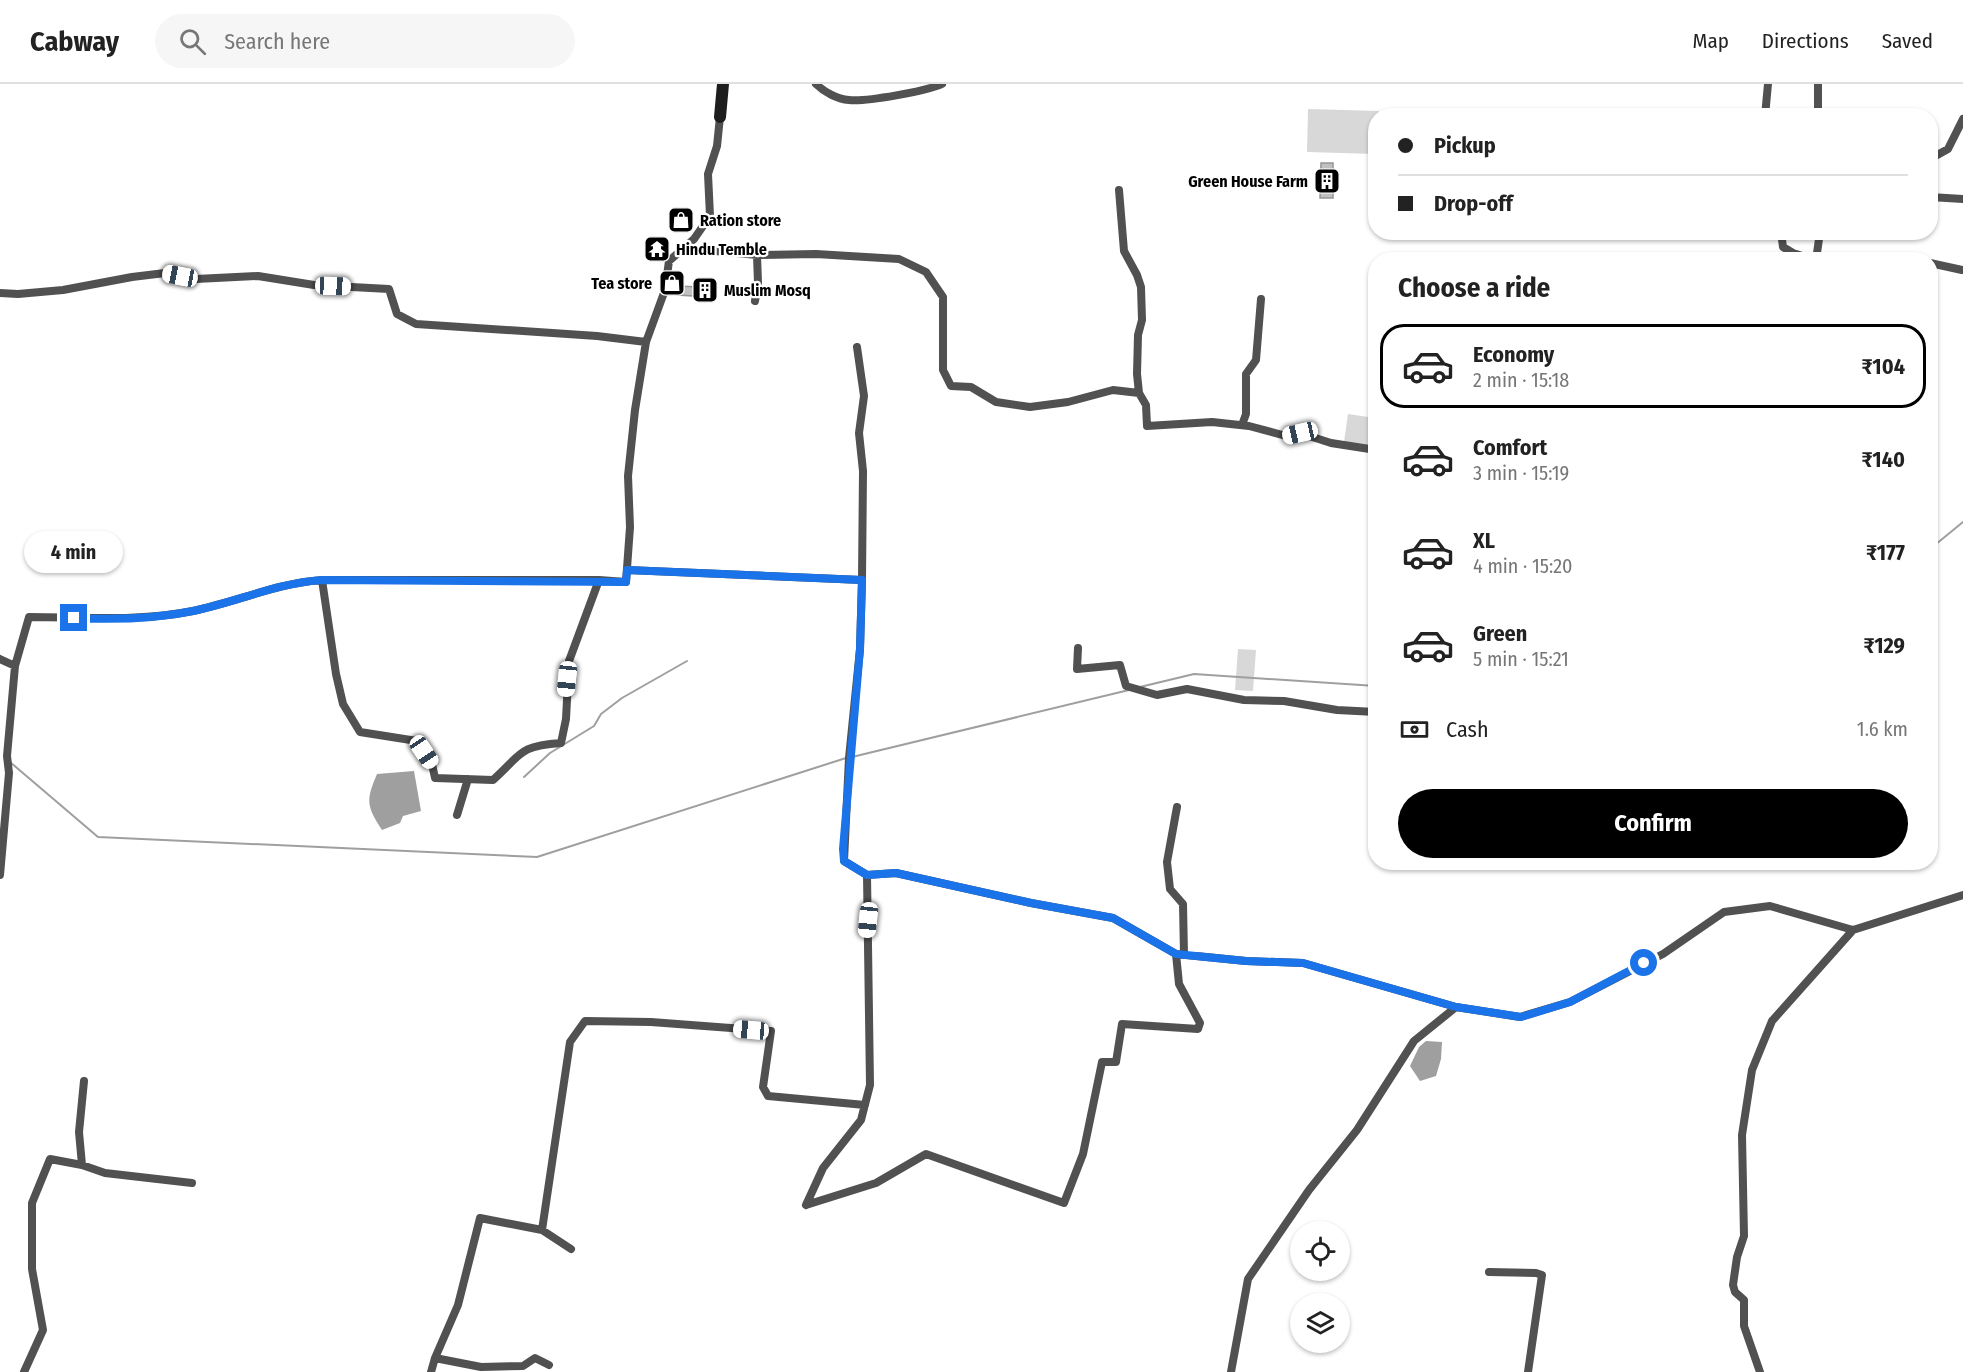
<!DOCTYPE html>
<html lang="en">
<head>
<meta charset="utf-8">
<style>
	:root { --surface:#fff; --page:#f6f6f6; --text:#222; --muted:#767676; --line:#e0e0e0; --accent:#000 }
	body { margin:0; font-family:"Fira Sans Condensed",sans-serif; background:var(--page); color:var(--text); height:100vh; display:flex; flex-direction:column; font-size:22px; white-space:nowrap }
	* { box-sizing:border-box; margin:0 }
	p { font-size:20px; color:var(--muted) }
	.icon { flex:none; width:33px; height:33px; fill:none; stroke:currentColor; stroke-width:2; stroke-linecap:round; stroke-linejoin:round }
	.map { position:relative; flex:1; overflow:hidden }
	.panel { position:absolute; left:1368px; top:168px; width:570px; height:618px; display:flex; flex-direction:column; background:var(--surface); border-radius:24px; box-shadow:0 2px 4px #0004 }
	.panel>* { flex:none }
	.guide { position:absolute; left:1368px; top:24px; width:570px; height:132px; border-radius:24px; box-shadow:0 2px 4px #0004; display:grid; align-content:center; height:132px; padding:0 30px; background:var(--surface) }
	.fabs { position:absolute; left:1290px; top:1137px; display:grid; gap:12px }
	.fabs a { display:grid; place-items:center; width:60px; height:60px; border-radius:50%; background:var(--surface); box-shadow:0 2px 4px #0004; font-size:30px }
	.end { position:absolute; width:27px; height:27px; margin:-14px; border:8px solid #1a73e8; background:#fff; box-shadow:0 0 0 3px #fff }
	.from { border-radius:50% }
	.bubble { position:absolute; height:42px; border-radius:21px; background:var(--surface); box-shadow:0 2px 4px #0004; font-size:20px; font-weight:700; line-height:42px; text-align:center }
	.car { position:absolute; width:18px; height:36px; margin:-18px -9px; border-radius:8px; box-shadow:0 0 4px 2px #0007; background:linear-gradient(#fff 24%,#345 0 40%,#fff 0 76%,#345 0 86%,#fff 0) }
	.guide b { display:flex; align-items:center; gap:21px; height:57px; font-size:22px }
	.guide b+b { border-top:2px solid var(--line) }
	.guide i { width:15px; height:15px; background:var(--text) }
	ul { padding:0; list-style:none }
	li { display:flex; align-items:center; gap:18px; height:84px; margin:0 12px 9px; padding:0 18px; border:3px solid transparent; border-radius:24px }
	li div { flex:1 }
	li b { display:block; font-size:22px }
	li em { font-style:normal; font-weight:700 }
	li.on { border-color:var(--accent) }
	li>.icon { width:54px; height:54px; stroke-width:1.5 }
	h2 { padding:0 30px; font-size:27px; line-height:72px }
	.pay { display:flex; align-items:center; gap:15px; height:66px; padding:0 30px; font-size:22px }
	.pay p { margin-inline-start:auto }
	.cta { display:flex; gap:12px; margin-top:auto; padding:12px 30px }
	.cta a { flex:1; height:69px; border-radius:36px; background:var(--accent); color:#fff; font-size:24px; font-weight:700; line-height:69px; text-align:center }
	header { display:flex; align-items:center; gap:36px; box-sizing:border-box; height:84px; padding:0 30px; background:var(--surface); border-bottom:2px solid var(--line) }
	header strong { font-size:28px }
	nav { display:flex; gap:33px; margin-inline-start:auto; font-size:21px }
	.search { width:420px; height:54px; background:var(--page); display:flex; align-items:center; gap:15px; box-sizing:border-box; padding:0 21px; border-radius:33px; color:var(--muted); font-size:22px }
	.map>svg:first-child { display:block }
</style>
</head>
<body>
<header>
<strong>Cabway</strong>
<div class="search"><svg class="icon" aria-label="search" viewBox="0 0 24 24"><circle cx="10" cy="10" r="6"/><path d="M15 15l6 6"/></svg>Search here</div>
<nav><a>Map</a><a>Directions</a><a>Saved</a></nav>
</header>
<div class="map">
<svg width="1963" height="1288" viewBox="0 0 1963 1288">
	<rect width="100%" height="100%" fill="#fff"/>
	<path fill="#d8d8d8" d="M1308,25L1379,27V31L1376,32L1375,70L1307,68Z
		M1348,330L1375,334V363L1344,358Z
		M1238,565L1256,566L1253,607L1235,606Z"/>
	<path fill="#9f9f9f" d="M414,687L421,727L403,732L400,739L382,746C366,722 366,716 377,690Z
		M1426,957L1442,958L1441,975L1436,992L1420,997L1410,982L1419,963Z"/>
	<g fill="none" stroke-linecap="round" stroke-linejoin="round">
		<path stroke="#9f9f9f" stroke-width="2" d="M1930,465L1963,438
			M1140,603L1194,590L1376,602
			M852,673L1129,606
			M10,678L98,753L537,773L846,674
			M524,693L550,669L594,642L601,630L622,614L687,577"/>
	</g>
	<path fill="#c0c0c0" stroke="#959595" stroke-width="1.5" d="M1321,79H1333V114H1320Z
		M677,126L689,130L684,145L673,141Z
		M668,159L666,169L648,170L647,160Z
		M705,195L715,200L705,218L693,212L677,211V202L701,203Z"/>
	<g fill="none" stroke-linecap="round" stroke-linejoin="round">
		<path stroke="#515151" stroke-width="8" d="M816,0C824,8 837,15 849,16C866,18 927,7 942,0
			M1765,32L1768,0
			M1818,32V0
			M1930,75L1948,65L1963,35
			M1119,106L1124,167L1137,191L1141,203L1142,236L1138,251L1137,290L1139,309
			M1930,113L1963,115
			M1781,148L1783,163L1793,169L1815,176
			M684,164L757,171L816,170L899,175L926,188L943,213V286L951,302L971,303L996,318L1030,323L1068,318L1113,306L1139,309L1146,321L1147,342L1212,338L1249,342L1286,352L1300,349L1331,359L1376,366
			M1816,176L1820,148
			M1844,176L1860,172L1915,176
			M1930,179L1962,186
			M0,209L18,210L63,206L132,193L165,189L196,195L258,192L314,201L389,205L397,230L416,240L597,252L646,258
			M755,217L758,199L757,171
			M857,263L864,312L859,349L863,387L862,496L860,565L849,674L844,777L867,791L896,789L1031,819L1113,834L1176,870L1246,877L1303,879L1456,923
			M1242,341L1246,330V290L1256,276L1261,215
			M627,486L862,496
			M322,496H599
			M1078,564L1077,585L1120,581L1126,602L1157,611L1187,605L1244,616L1284,617L1337,626L1376,628
			M0,575L15,582L29,533C84,533 138,538 193,527C237,518 277,499 322,496L336,590L343,620L360,648L417,657L432,680L435,694L493,696C522,670 518,662 561,659L566,635L569,577L599,496L626,498L630,443L628,392L635,326L646,258L665,206L669,177L694,155L710,132L708,90L717,62L720,33
			M1177,723L1167,778L1170,805L1183,820L1184,871
			M457,731L468,695
			M0,791L9,689L7,672L15,582
			M82,1081L79,1048L84,997
			M806,1121L876,1099L926,1070L1064,1119L1083,1070L1102,978H1116L1122,940L1198,945L1200,939L1179,900L1176,870
			M806,1121L823,1084L861,1036L870,1001L867,791
			M542,1146L570,958L585,937L651,938L771,947L763,1003L768,1012L865,1021
			M1489,1188L1536,1189L1542,1191L1528,1288
			M435,1274L458,1221L480,1134L542,1146L571,1165
			M24,1288L43,1246L32,1185V1119L50,1075L82,1081L105,1089L192,1099
			M431,1288L435,1274L481,1283L523,1282L535,1274L549,1281
			M1231,1288L1248,1195L1309,1106L1357,1046L1414,957L1456,923L1520,933L1570,918L1663,870L1724,828L1770,822L1853,846L1963,811
			M1760,1288L1744,1242V1216L1735,1208L1733,1201L1737,1173L1744,1152L1742,1051L1752,986L1772,937L1853,846"/>
		<path stroke="#1e1e1e" stroke-width="12" d="M720,33L723,0"/>
	</g>
	<g fill="none" stroke-linecap="round" stroke-linejoin="round">
		<path stroke="#1a73e8" stroke-width="8" d="M74,534C114,536 154,535 193,527C237,518 277,499 322,496L626,498L627,486L862,496L860,565L843,765L844,777L867,791L896,789L1031,819L1113,834L1176,870L1246,877L1303,879L1456,923L1521,933L1570,918L1644,879"/>
	</g>
	<defs>
		<g id="building-square" transform="scale(1.35)"><rect x="-9" y="-9" width="18" height="18" rx="4" fill="#000" stroke="#fff"/><path d="M-4-6H4V6H1V3H-1V6H-4ZM-2.5-4.3h1.7v1.8h-1.7ZM.8-4.3h1.7v1.8H.8ZM-2.5-1h1.7V.8h-1.7ZM.8-1h1.7V.8H.8Z" fill="#fff"/></g>
		<g id="shop-square" transform="scale(1.35)"><rect x="-9" y="-9" width="18" height="18" rx="4" fill="#000" stroke="#fff"/><path d="M-5-2.5h2.3a2.7 3.5 0 0 1 5.4 0H5L5.5 6h-11ZM-1.5-2.5h3a1.5 2.3 0 0 0-3 0Z" fill="#fff"/></g>
		<g id="temple-square" transform="scale(1.35)"><rect x="-9" y="-9" width="18" height="18" rx="4" fill="#000" stroke="#fff"/><path d="M0-6L5-2H3V0L6.5 2.5H4V6H1.5V3h-3V6H-4V2.5H-6.5L-3 0V-2H-5Z" fill="#fff"/></g>
	</defs>
	<g fill-rule="evenodd">
		<use href="#building-square" x="1327" y="97"/>
		<use href="#shop-square" x="681" y="136"/>
		<use href="#temple-square" x="657" y="165"/>
		<use href="#shop-square" x="672" y="199"/>
		<use href="#building-square" x="705" y="206"/>
	</g>
	<g text-anchor="middle" dominant-baseline="central" stroke-width="4.5" stroke-linejoin="round" paint-order="stroke">
		<g font-size="16" font-weight="bold" fill="#000" stroke="#fff" text-anchor="start">
			<text x="1308" y="97" text-anchor="end">Green House Farm</text>
			<text x="700" y="136">Ration store</text>
			<text x="676" y="165">Hindu Temble</text>
			<text x="652" y="199" text-anchor="end">Tea store</text>
			<text x="724" y="206">Muslim Mosq</text>
		</g>
	</g>
</svg>
<div class="fabs">
<a><svg class="icon" aria-label="locate" viewBox="0 0 24 24"><circle cx="12" cy="12" r="6"/><path d="M12 2v4M12 18v4M2 12h4M18 12h4"/></svg></a>
<a><svg class="icon" aria-label="layers" viewBox="0 0 24 24"><path d="M12 4l9 5-9 5-9-5zM3 14l9 5 9-5"/></svg></a>
</div>
<i class="end from" style="left:1644px;top:879px"></i>
<i class="end" style="left:74px;top:534px"></i>
<div class="bubble" style="left:24px;top:447px;width:99px">4 min</div>
<i class="car" style="left:180px;top:192px;rotate:281deg"></i>
<i class="car" style="left:333px;top:202px;rotate:92deg"></i>
<i class="car" style="left:1300px;top:349px;rotate:257deg"></i>
<i class="car" style="left:567px;top:595px;rotate:186deg"></i>
<i class="car" style="left:424px;top:668px;rotate:146deg"></i>
<i class="car" style="left:868px;top:836px;rotate:186deg"></i>
<i class="car" style="left:751px;top:946px;rotate:275deg"></i>
<div class="guide">
<b><i class="from"></i>Pickup</b>
<b><i></i>Drop-off</b>
</div>
<section class="panel">
<h2>Choose a ride</h2>
<ul>
<li class="on"><svg class="icon" aria-label="car" viewBox="0 0 24 24"><path d="M5 17H2v-5l4-1 3-4h7l3 4 3 1v5h-3M9 17h6M6 11h13"/><circle cx="7" cy="17" r="2"/><circle cx="17" cy="17" r="2"/></svg><div><b>Economy</b><p>2 min · 15:18</p></div><em>₹104</em></li>
<li><svg class="icon" aria-label="car" viewBox="0 0 24 24"><path d="M5 17H2v-5l4-1 3-4h7l3 4 3 1v5h-3M9 17h6M6 11h13"/><circle cx="7" cy="17" r="2"/><circle cx="17" cy="17" r="2"/></svg><div><b>Comfort</b><p>3 min · 15:19</p></div><em>₹140</em></li>
<li><svg class="icon" aria-label="car" viewBox="0 0 24 24"><path d="M5 17H2v-5l4-1 3-4h7l3 4 3 1v5h-3M9 17h6M6 11h13"/><circle cx="7" cy="17" r="2"/><circle cx="17" cy="17" r="2"/></svg><div><b>XL</b><p>4 min · 15:20</p></div><em>₹177</em></li>
<li><svg class="icon" aria-label="car" viewBox="0 0 24 24"><path d="M5 17H2v-5l4-1 3-4h7l3 4 3 1v5h-3M9 17h6M6 11h13"/><circle cx="7" cy="17" r="2"/><circle cx="17" cy="17" r="2"/></svg><div><b>Green</b><p>5 min · 15:21</p></div><em>₹129</em></li>
</ul>
<div class="pay"><svg class="icon" aria-label="cash" viewBox="0 0 24 24"><path d="M3 7h18v10H3z"/><circle cx="12" cy="12" r="2"/></svg>Cash<p>1.6 km</p></div>
<div class="cta"><a>Confirm</a></div>
</section>
</div>
</body>
</html>
